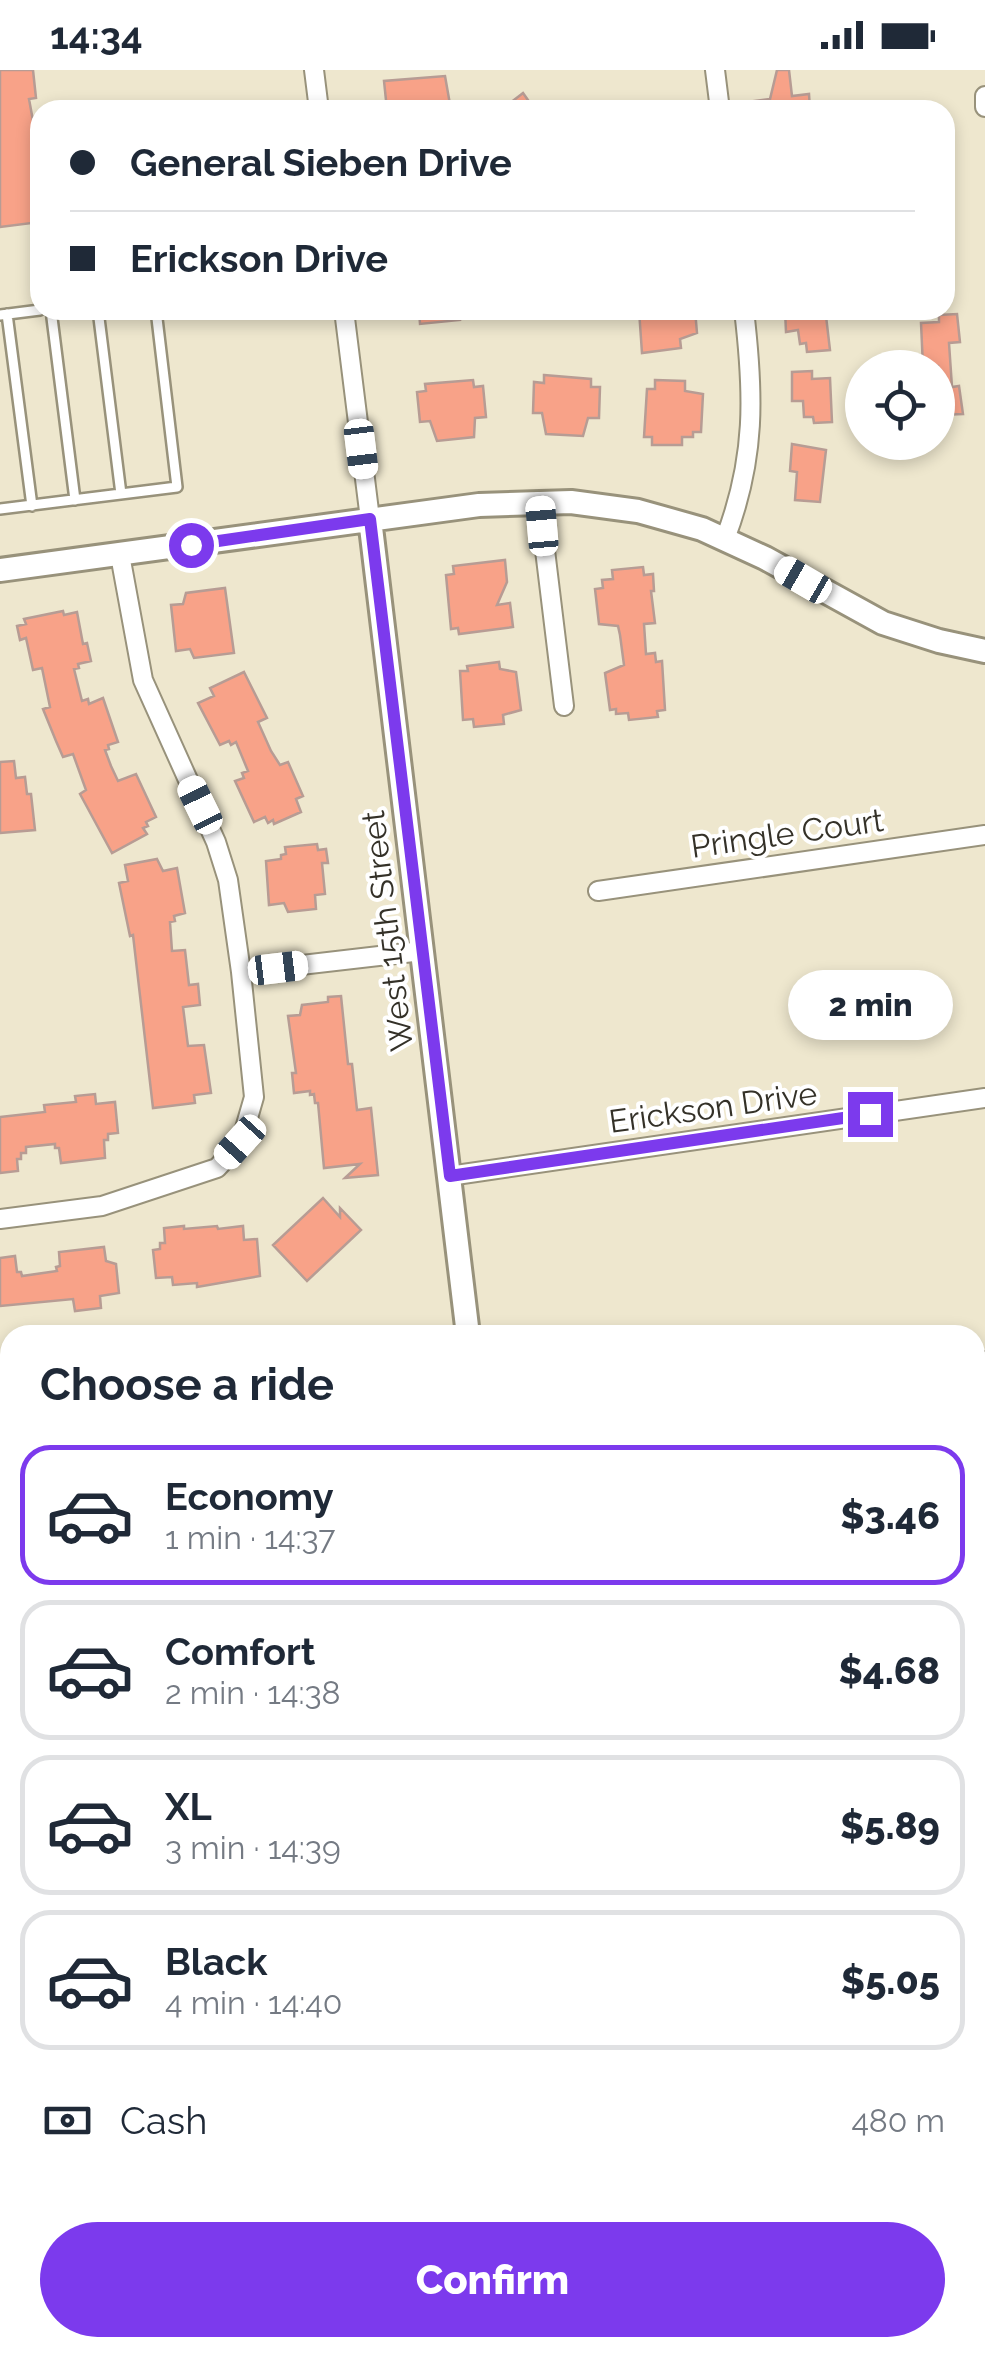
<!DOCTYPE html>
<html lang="en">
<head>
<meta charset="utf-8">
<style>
	:root { --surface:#fff; --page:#f2f2f3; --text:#1f2937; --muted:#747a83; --line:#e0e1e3; --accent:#7c3aed }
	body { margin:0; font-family:Raleway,sans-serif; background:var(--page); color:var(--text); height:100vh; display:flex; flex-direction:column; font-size:38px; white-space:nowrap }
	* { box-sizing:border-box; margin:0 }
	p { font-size:32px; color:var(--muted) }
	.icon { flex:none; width:55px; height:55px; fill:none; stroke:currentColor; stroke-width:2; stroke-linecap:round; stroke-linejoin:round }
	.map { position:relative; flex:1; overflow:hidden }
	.sheet { position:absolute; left:0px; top:1255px; width:985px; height:1032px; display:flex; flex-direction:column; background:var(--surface); border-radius:30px 30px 0 0; box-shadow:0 5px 15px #0003 }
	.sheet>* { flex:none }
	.banner { position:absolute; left:30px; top:30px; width:925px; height:220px; border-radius:30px; box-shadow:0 5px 15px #0003; display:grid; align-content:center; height:220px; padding:0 40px; background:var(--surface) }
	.tools { position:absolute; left:845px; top:280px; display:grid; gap:20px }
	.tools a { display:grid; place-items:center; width:110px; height:110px; border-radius:50%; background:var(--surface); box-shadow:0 5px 15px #0003; font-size:50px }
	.end { position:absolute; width:45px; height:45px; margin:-22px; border:12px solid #7c3aed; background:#fff; box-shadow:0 0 0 5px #fff }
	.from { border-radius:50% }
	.bubble { position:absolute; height:70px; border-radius:35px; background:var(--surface); box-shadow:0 5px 15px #0003; font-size:32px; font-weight:800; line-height:70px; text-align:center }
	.car { position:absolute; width:30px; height:60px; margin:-30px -15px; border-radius:12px; box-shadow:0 0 8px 2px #0007; background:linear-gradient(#fff 24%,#345 0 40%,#fff 0 76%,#345 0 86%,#fff 0) }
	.banner b { display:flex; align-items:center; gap:35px; height:95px; font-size:38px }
	.banner b+b { border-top:2px solid var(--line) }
	.banner i { width:25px; height:25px; background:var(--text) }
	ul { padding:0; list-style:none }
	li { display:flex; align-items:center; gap:30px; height:140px; margin:0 20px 15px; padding:0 20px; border:5px solid var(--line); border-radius:30px }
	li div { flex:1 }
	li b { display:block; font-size:38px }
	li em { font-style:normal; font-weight:800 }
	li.active { border-color:var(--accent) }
	li>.icon { width:90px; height:90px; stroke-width:1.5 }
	h2 { padding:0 40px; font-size:45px; line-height:120px }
	.pay { display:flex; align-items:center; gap:25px; height:110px; padding:0 40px; font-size:38px }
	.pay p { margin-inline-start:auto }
	.cta { display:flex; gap:20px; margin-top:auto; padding:20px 40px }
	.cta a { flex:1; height:115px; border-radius:60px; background:var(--accent); color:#fff; font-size:40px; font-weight:800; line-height:115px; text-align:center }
	.status { display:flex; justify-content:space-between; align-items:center; height:70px; padding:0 50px; background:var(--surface); direction:ltr }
	.status svg { height:28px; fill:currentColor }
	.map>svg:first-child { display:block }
</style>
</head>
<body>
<div class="status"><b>14:34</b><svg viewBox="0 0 49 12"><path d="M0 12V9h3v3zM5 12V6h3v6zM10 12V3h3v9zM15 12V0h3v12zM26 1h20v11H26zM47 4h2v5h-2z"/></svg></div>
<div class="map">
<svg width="985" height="2287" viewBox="0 0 985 2287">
	<rect width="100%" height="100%" fill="#eee7ce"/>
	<path fill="#47a6d2" d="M10,1643V1794L0,1796V1647Z"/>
	<path fill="#f8a288" stroke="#b79c94" stroke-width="2.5" d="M0,0H33L36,28L29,29L34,56L40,55V152L0,157Z
		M777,0H789L792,26L809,24L810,40H755L754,31L770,29Z
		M445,6L451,40H387L384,11Z
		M523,23L535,40H501Z
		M419,240H459L460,250L420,254Z
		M639,240H695L697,263L680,269L681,278L642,283Z
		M785,240H804L805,246L813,245V248L826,246L830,280L807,282L806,273L800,274L798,260L786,262Z
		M957,244L960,272L949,273L952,317L959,316L963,344L938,345V296L923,297L921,253L939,252V245Z
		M812,301V309L830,308L832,352L814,353L813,347H804L803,331H792V302Z
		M544,305L591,309V317H600L599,348H588L583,366L546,364L542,343H533L534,312L544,313Z
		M473,310L474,317L483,316L486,347L475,348L474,367L437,371L430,351L420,352L417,322L426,321L425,314Z
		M655,310L685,311V321L703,324L701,362H693V367H682V375H652V367H644L647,319H655Z
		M792,374L826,380L820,432L795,430L797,402L790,401Z
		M505,490L507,512L497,535L510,533L513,557L459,564L458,558L451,559L446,505L454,504L453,496Z
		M643,497L644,505L653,504L654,521H651L655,553L644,554L646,584L655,583L656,592L662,591L665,640L657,641L658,647L629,650L628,643L616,644V639L610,640L605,603L624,595L620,565L618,556L599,554L595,519L603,518L602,510L613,509L612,500Z
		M225,518L234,583L194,588L190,579L176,581L171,535L183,534L186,523Z
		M63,541L64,545L77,542L83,574L87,573L91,591L78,594L79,598L74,599L82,631L88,629L89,634L103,628L118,672L108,675L109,679L105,680L111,696L118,711L136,704L156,747L146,752L148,756L143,758L147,764L112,783L80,724L86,720L73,684L63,687L56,671L43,639L50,637L42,598L33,600L26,568L20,570L17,556L26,554L24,549Z
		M499,592L500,599L516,602L521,640L503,645L504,654L474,657L473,649L463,650L460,601H468L467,596Z
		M244,602L267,648L258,652L271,681L280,695L288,692L303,726L296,729L301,742L274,754L273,750L268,753L265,747L254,752L235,711L244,708L242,703L248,701L236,672L231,675L229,671L220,675L198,633L214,626L210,618Z
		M14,691L16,708L25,707L27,724H31L35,760L0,763V692Z
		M317,774L318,780L326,779L328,793H322L325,824L315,825L316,839L288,842L284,833L269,835L266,791L281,789V785L286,784L285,777Z
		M157,789L163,801L177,798L185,843L174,846L175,851L170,852L172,881L185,880L189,915L198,914L200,935L183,937L188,976L204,975L211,1023L194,1025L195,1033L153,1038L133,865L130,866L119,813L128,811L125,795Z
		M341,926L348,994H352L357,1040L371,1038L378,1105L345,1108L360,1094L324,1098L318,1033H315L314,1024L310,1025V1021L294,1023L292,1003H296L288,946L300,945L302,935L328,932V927Z
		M95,1024L96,1034L115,1032L118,1063L108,1064V1070H104L105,1088L61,1093L59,1078H55V1074L26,1077V1083H21V1089H17L18,1101L0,1103V1047L45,1042L44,1035L76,1032L75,1026Z
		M323,1128L340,1147V1138L361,1160L307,1211L273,1175Z
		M184,1156V1159L217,1156L218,1159L243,1156L244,1170L257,1169L260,1206L197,1217V1213L173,1215L172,1207L156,1208L153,1180L160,1179V1173H165L164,1158Z
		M104,1177L106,1191L116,1194L119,1223L100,1226L101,1238L75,1241L73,1229L0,1236V1188L15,1186L17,1202H21L22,1206L57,1201L56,1197L60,1196L59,1182Z"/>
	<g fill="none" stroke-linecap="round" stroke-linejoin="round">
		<g stroke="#98927b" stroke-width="14">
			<path id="service" d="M51,240L75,430
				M98,240L121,424
				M7,244L32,436
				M0,245L40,240
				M0,439L177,417L156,240"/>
		</g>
		<g stroke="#98927b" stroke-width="22">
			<path id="minor" d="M314,0L319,40
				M715,0L720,40
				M985,26V37
				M344,240L370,449
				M539,431L564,636
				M725,469C756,388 754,324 744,240
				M598,821L985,765
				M241,902L422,881
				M449,1106L985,1028
				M0,1149L102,1136L217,1098L241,1072L254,1027L241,902L228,810L216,772L143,610L120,485
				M975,1293L985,1291
				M0,1450L10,1448
				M975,1727L985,1735
				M975,1761L985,1750
				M0,1952L10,1950
				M975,2085L985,2084
				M0,2218L10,2217
				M97,2278L99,2287"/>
		</g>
		<g stroke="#98927b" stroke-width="28">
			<path id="tertiary" d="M370,449L468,1265
				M0,500L479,435L571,432L638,441L702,459L765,488L883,553L939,571L985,581
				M590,2278L591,2287"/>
		</g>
		<use href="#service" stroke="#fff" stroke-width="9"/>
		<use href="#minor" stroke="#fff" stroke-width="18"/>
		<use href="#tertiary" stroke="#fff" stroke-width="22"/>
	</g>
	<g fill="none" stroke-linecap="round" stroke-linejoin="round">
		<path stroke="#7c3aed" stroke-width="12" d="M191,475L370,449L450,1106L870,1044"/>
	</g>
	<g text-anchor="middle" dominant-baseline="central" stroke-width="8" stroke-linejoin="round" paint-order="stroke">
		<g font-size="32" fill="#343128" stroke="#fff">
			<text transform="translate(787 763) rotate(-8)">Pringle Court</text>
			<text transform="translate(387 861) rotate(-97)">West 15th Street</text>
			<text transform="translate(713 1037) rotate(-8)">Erickson Drive</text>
		</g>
	</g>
</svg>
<div class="tools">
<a><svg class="icon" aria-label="locate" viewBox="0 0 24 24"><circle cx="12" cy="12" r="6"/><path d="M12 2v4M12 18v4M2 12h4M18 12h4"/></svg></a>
</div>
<i class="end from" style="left:191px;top:475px"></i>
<i class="end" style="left:870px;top:1044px"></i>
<div class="bubble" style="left:788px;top:900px;width:165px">2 min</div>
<i class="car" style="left:361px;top:379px;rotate:173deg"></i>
<i class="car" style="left:542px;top:456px;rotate:355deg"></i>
<i class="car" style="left:803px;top:510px;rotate:300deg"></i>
<i class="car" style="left:200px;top:735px;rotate:334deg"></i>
<i class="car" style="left:278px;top:898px;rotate:83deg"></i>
<i class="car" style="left:240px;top:1072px;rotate:222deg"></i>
<div class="banner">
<b><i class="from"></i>General Sieben Drive</b>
<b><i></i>Erickson Drive</b>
</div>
<section class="sheet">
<h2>Choose a ride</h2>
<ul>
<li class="active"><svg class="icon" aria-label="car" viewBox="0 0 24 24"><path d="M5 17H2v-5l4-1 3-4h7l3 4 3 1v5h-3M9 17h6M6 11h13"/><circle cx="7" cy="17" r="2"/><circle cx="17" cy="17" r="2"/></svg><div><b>Economy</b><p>1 min · 14:37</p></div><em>$3.46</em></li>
<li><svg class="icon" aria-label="car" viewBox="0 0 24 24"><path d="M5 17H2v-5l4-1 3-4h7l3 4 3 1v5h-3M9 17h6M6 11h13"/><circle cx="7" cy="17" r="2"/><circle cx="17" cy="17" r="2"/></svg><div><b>Comfort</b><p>2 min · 14:38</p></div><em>$4.68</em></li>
<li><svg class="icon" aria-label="car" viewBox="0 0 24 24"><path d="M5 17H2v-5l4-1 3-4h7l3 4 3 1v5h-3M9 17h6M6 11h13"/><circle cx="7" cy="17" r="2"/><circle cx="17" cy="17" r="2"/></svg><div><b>XL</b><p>3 min · 14:39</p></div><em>$5.89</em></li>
<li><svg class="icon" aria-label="car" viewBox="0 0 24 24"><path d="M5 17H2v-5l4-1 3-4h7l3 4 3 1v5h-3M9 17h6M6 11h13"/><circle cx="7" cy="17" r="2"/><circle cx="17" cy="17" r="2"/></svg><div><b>Black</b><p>4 min · 14:40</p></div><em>$5.05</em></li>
</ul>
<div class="pay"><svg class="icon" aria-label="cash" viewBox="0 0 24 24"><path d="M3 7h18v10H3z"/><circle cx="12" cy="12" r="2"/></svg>Cash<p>480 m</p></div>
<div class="cta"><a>Confirm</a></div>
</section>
</div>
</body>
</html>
